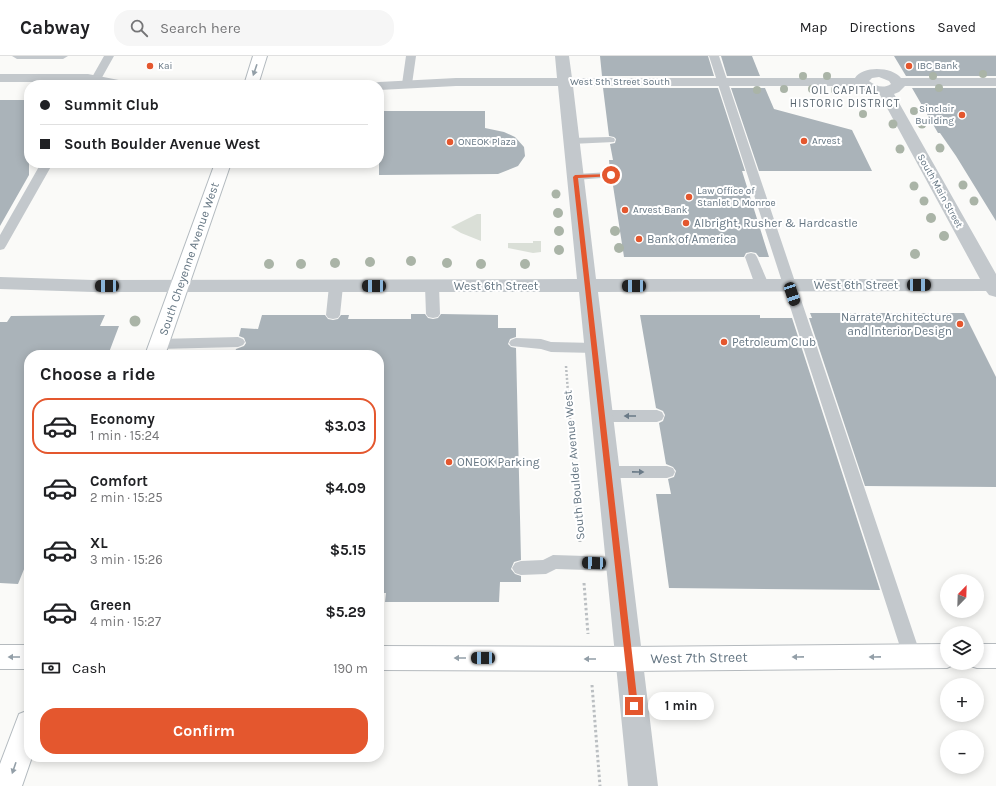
<!DOCTYPE html>
<html lang="en">
<head>
<meta charset="utf-8">
<style>
	:root { --surface:#fff; --page:#f6f6f6; --text:#202124; --muted:#757577; --line:#e0e0e0; --accent:#e4572e }
	body { margin:0; font-family:Karla,sans-serif; background:var(--page); color:var(--text); height:100vh; display:flex; flex-direction:column; font-size:15px; white-space:nowrap }
	* { box-sizing:border-box; margin:0 }
	p { font-size:13px; color:var(--muted) }
	.icon { flex:none; width:22px; height:22px; fill:none; stroke:currentColor; stroke-width:2; stroke-linecap:round; stroke-linejoin:round }
	.map { position:relative; flex:1; overflow:hidden }
	.drawer { position:absolute; left:24px; top:294px; width:360px; height:412px; display:flex; flex-direction:column; background:var(--surface); border-radius:16px; box-shadow:0 2px 10px #0003 }
	.drawer>* { flex:none }
	.guide { position:absolute; left:24px; top:24px; width:360px; height:88px; border-radius:16px; box-shadow:0 2px 10px #0003; display:grid; align-content:center; height:88px; padding:0 16px; background:var(--surface) }
	.needle { width:26px; rotate:23deg }
	.buttons { position:absolute; left:940px; top:518px; display:grid; gap:8px }
	.buttons a { display:grid; place-items:center; width:44px; height:44px; border-radius:50%; background:var(--surface); box-shadow:0 2px 10px #0003; font-size:20px }
	.end { position:absolute; width:18px; height:18px; margin:-9px; border:5px solid #e4572e; background:#fff; box-shadow:0 0 0 2px #fff }
	.from { border-radius:50% }
	.bubble { position:absolute; height:28px; border-radius:14px; background:var(--surface); box-shadow:0 2px 10px #0003; font-size:13px; font-weight:700; line-height:28px; text-align:center }
	.car { position:absolute; width:12px; height:24px; margin:-12px -6px; border-radius:5px; box-shadow:0 0 3px 1px #0007; background:linear-gradient(#222 24%,#8ab4d8 0 40%,#222 0 76%,#8ab4d8 0 86%,#222 0) }
	.guide b { display:flex; align-items:center; gap:14px; height:38px; font-size:15px }
	.guide b+b { border-top:1px solid var(--line) }
	.guide i { width:10px; height:10px; background:var(--text) }
	ul { padding:0; list-style:none }
	li { display:flex; align-items:center; gap:12px; height:56px; margin:0 8px 6px; padding:0 8px; border:2px solid transparent; border-radius:16px }
	li div { flex:1 }
	li b { display:block; font-size:15px }
	li em { font-style:normal; font-weight:700 }
	li.current { border-color:var(--accent) }
	li>.icon { width:36px; height:36px; stroke-width:1.5 }
	h2 { padding:0 16px; font-size:18px; line-height:48px }
	.pay { display:flex; align-items:center; gap:10px; height:44px; padding:0 16px; font-size:15px }
	.pay p { margin-inline-start:auto }
	.action { display:flex; gap:8px; margin-top:auto; padding:8px 16px }
	.action a { flex:1; height:46px; border-radius:16px; background:var(--accent); color:#fff; font-size:16px; font-weight:700; line-height:46px; text-align:center }
	header { display:flex; align-items:center; gap:24px; box-sizing:border-box; height:56px; padding:0 20px; background:var(--surface); border-bottom:1px solid var(--line) }
	header strong { font-size:19px }
	nav { display:flex; gap:22px; margin-inline-start:auto; font-size:14px }
	.search { width:280px; height:36px; background:var(--page); display:flex; align-items:center; gap:10px; box-sizing:border-box; padding:0 14px; border-radius:16px; color:var(--muted); font-size:15px }
	.map>svg:first-child { display:block }
</style>
</head>
<body>
<header>
<strong>Cabway</strong>
<div class="search"><svg class="icon" aria-label="search" viewBox="0 0 24 24"><circle cx="10" cy="10" r="6"/><path d="M15 15l6 6"/></svg>Search here</div>
<nav><a>Map</a><a>Directions</a><a>Saved</a></nav>
</header>
<div class="map">
<svg width="996" height="730" viewBox="0 0 996 730">
	<rect width="100%" height="100%" fill="#fafaf8"/>
	<path fill="#dadfd7" d="M477,158H481V185L461,177L451,171Z
		M533,185H541V196L533,197L508,192V187H533Z"/>
	<path fill="#aab3b9" d="M600,0H708L714,20H602Z
		M721,0H752L760,20H727Z
		M894,0H996V20H906Z
		M603,32H718L745,115H742L769,201H759L756,197L751,196L746,197L744,201H624L612,123L616,122L618,119L615,116L610,115L609,104H613L610,88L615,87L616,83L614,81L609,80Z
		M731,32H765L774,53L852,74L872,115H759Z
		M912,32H996V165L956,100L940,77H938Z
		M0,44H29V119L0,170Z
		M379,55H485V72L504,76L515,81L524,91L525,100L518,110L498,118L379,119Z
		M810,257H964L996,321V431L865,430L809,262H812Z
		M411,258H425L428,262L433,263L438,262L441,258L498,259V272H516V281L510,283L508,288L511,291L516,292L521,504L514,506L511,513L515,518L521,520V526H500L499,546H385L386,537H379V299H234L236,293L244,290L246,287L244,282L239,280L241,272L258,273L262,259H325L328,263L333,264L338,263L341,259H349L348,263H411Z
		M105,259L100,270H119L108,299H29V501L18,528L0,527V266H7L11,260Z
		M640,259H760V262H792L880,534L669,532L656,438H671L668,423L674,421L676,415L673,411L666,408L659,367L663,365L665,359L663,355L656,352Z"/>
	<g fill="none" stroke-linecap="round" stroke-linejoin="round">
		<g stroke="#b3babf" stroke-width="2">
			<path id="secondary" d="M253,0H267L258,29H244Z
				M215,107H231L165,299H145Z
				M29,654V701H32L22,730H0V708L19,658Z"/>
		</g>
		<g stroke="#b5babe" stroke-width="2">
			<path id="primary" d="M947,588V607H957L947,612L629,615L379,614V590L629,591Z
				M977,588H996V612H977L967,609V607H977Z
				M0,589H29V613H0Z"/>
		</g>
		<path stroke="#bbbfc2" stroke-width="2.5" stroke-dasharray="2 2" stroke-linecap="butt" d="M566,310L575,426"/>
		<path stroke="#bbbfc2" stroke-width="3" stroke-dasharray="2.5 2.5" stroke-linecap="butt" d="M575,425L580,486
			M584,527L588,578
			M592,629L600,730"/>
		<path fill="#c3c8cc" fill-rule="evenodd" d="M12,0H68L63,3H17Z
			M104,0H114L100,25H92L91,23Z
			M406,0H416L412,28L407,31L402,28Z
			M709,0H719L921,600L919,606L912,608L905,606L903,600Z
			M610,81L614,82L615,84L614,86L571,88L566,85L571,82Z
			M41,107H53L6,190L4,193L0,194V179Z
			M611,116L615,117L617,119L615,121L575,124L571,123L569,121L571,119L575,118Z
			M751,197L755,198L757,201L769,229L767,232L762,233L757,232L755,229L745,201L747,198Z
			M336,226L341,227L343,230L340,259L338,262L333,263L328,262L326,259L329,230L331,227Z
			M432,226L437,227L439,230L440,258L438,261L433,262L428,261L426,258L425,230L427,227Z
			M238,281L243,283L245,286L243,289L238,291L159,293L154,291L152,288L154,285L159,283Z
			M516,282L541,283L551,286L595,287L600,289L602,292L600,295L595,297L551,296L541,293L511,290L509,287L511,284Z
			M603,354H657L662,356L664,360L662,364L657,366H603L598,364L596,360L598,356Z
			M609,410H667L673,412L675,416L673,420L667,422H609L603,420L601,416L603,412Z
			M553,499L619,501L625,503L628,508L625,513L619,515L556,513L546,518L521,519L515,517L512,512L515,507L521,505L543,504Z"/>
		<path fill="#c3c8cc" fill-rule="evenodd" d="M555,0H569L572,22H855C863,9 893,11 901,22H996V30H905L899,36L894,38L996,218V241L989,239L986,235L598,236L658,730H628L579,236H93L0,233V221L93,224L577,223L558,30H456L379,34V29H372L374,27L379,26L456,22H557ZM879,21L889,25L891,28C883,33 876,30 869,25L872,22ZM573,30H858L864,35L880,39L980,223H596Z
			M0,18H88L129,26L131,29H101L88,26H0Z"/>
		<use href="#secondary" fill="#fff" fill-rule="evenodd"/>
		<use href="#primary" fill="#fff" fill-rule="evenodd"/>
	</g>
	<g fill="#aab4a7">
		<circle cx="983" cy="18" r="4"/>
		<circle cx="803" cy="20" r="4"/>
		<circle cx="827" cy="20" r="4"/>
		<circle cx="933" cy="20" r="4"/>
		<circle cx="939" cy="32" r="4"/>
		<circle cx="784" cy="33" r="4"/>
		<circle cx="812" cy="33" r="4"/>
		<circle cx="757" cy="34" r="4"/>
		<circle cx="835" cy="34" r="4"/>
		<circle cx="914" cy="55" r="4"/>
		<circle cx="863" cy="58" r="4"/>
		<circle cx="893" cy="68" r="4.5"/>
		<circle cx="922" cy="68" r="4.5"/>
		<circle cx="940" cy="92" r="4.5"/>
		<circle cx="900" cy="93" r="4.5"/>
		<circle cx="963" cy="129" r="4.5"/>
		<circle cx="914" cy="130" r="4.5"/>
		<circle cx="556" cy="138" r="4.5"/>
		<circle cx="924" cy="145" r="4.5"/>
		<circle cx="974" cy="145" r="4.5"/>
		<circle cx="558" cy="157" r="5"/>
		<circle cx="931" cy="162" r="5"/>
		<circle cx="559" cy="175" r="5"/>
		<circle cx="615" cy="175" r="5"/>
		<circle cx="944" cy="180" r="5"/>
		<circle cx="619" cy="192" r="5"/>
		<circle cx="559" cy="194" r="5"/>
		<circle cx="915" cy="198" r="5"/>
		<circle cx="411" cy="205" r="5"/>
		<circle cx="370" cy="206" r="5"/>
		<circle cx="335" cy="207" r="5"/>
		<circle cx="447" cy="207" r="5"/>
		<circle cx="269" cy="208" r="5"/>
		<circle cx="301" cy="208" r="5"/>
		<circle cx="481" cy="208" r="5"/>
		<circle cx="525" cy="208" r="5"/>
		<circle cx="135" cy="265" r="5.5"/>
	</g>
	<defs><path id="oneway-solid" d="M-6-.8H1V-3.2L6.5 0L1 3.2V.8H-6Z"/></defs>
	<g fill="#939fa8">
		<use href="#oneway-solid" transform="translate(255 14) rotate(109)"/>
		<use href="#oneway-solid" transform="translate(14 601) rotate(-180)"/>
		<use href="#oneway-solid" transform="translate(798 601) rotate(179)"/>
		<use href="#oneway-solid" transform="translate(875 601) rotate(179)"/>
		<use href="#oneway-solid" transform="translate(460 602) rotate(-180)"/>
		<use href="#oneway-solid" transform="translate(590 603) rotate(-180)"/>
		<use href="#oneway-solid" transform="translate(14 712) rotate(109)"/>
	</g>
	<g fill="#6a7a87">
		<use href="#oneway-solid" transform="translate(630 360) rotate(-180)"/>
		<use href="#oneway-solid" transform="translate(638 416) rotate(1)"/>
	</g>
	<path fill="#e4572e" d="M611,118L613,120L578,122L638,650L634,653L630,650L573,121L575,119Z"/>
	<g fill="#e4572e" stroke="#fff" stroke-width="1.5">
		<circle cx="150" cy="10" r="4"/>
		<circle cx="909" cy="10" r="4"/>
		<circle cx="962" cy="59" r="4"/>
		<circle cx="804" cy="85" r="4"/>
		<circle cx="450" cy="86" r="4"/>
		<circle cx="689" cy="141" r="4"/>
		<circle cx="625" cy="154" r="4"/>
		<circle cx="686" cy="167" r="4"/>
		<circle cx="639" cy="183" r="4"/>
		<circle cx="960" cy="268" r="4"/>
		<circle cx="724" cy="286" r="4"/>
		<circle cx="449" cy="406" r="4"/>
	</g>
	<g text-anchor="middle" dominant-baseline="central" stroke-width="4" stroke-linejoin="round" paint-order="stroke">
		<g font-size="10" fill="#657683" stroke="#fff" text-anchor="start">
			<text x="158" y="10">Kai</text>
			<text x="917" y="10">IBC Bank</text>
			<text x="954" y="53" text-anchor="end">Sinclair<tspan x="954" dy="12">Building</tspan></text>
			<text x="812" y="85">Arvest</text>
			<text x="458" y="86">ONEOK Plaza</text>
			<text x="697" y="135">Law Office of<tspan x="697" dy="12">Stanlet D Monroe</tspan></text>
			<text x="633" y="154">Arvest Bank</text>
		</g>
		<g font-size="10" fill="#657683" stroke="#fff">
			<text x="620" y="26">West 5th Street South</text>
			<text transform="translate(940 135) rotate(61)">South Main Street</text>
		</g>
		<g font-size="11" letter-spacing="1" fill="#57646e" stroke="#fff">
			<text x="845" y="34">OIL CAPITAL<tspan x="845" dy="13">HISTORIC DISTRICT</tspan></text>
		</g>
		<g font-size="12" fill="#657683" stroke="#fff" text-anchor="start">
			<text x="694" y="167">Albright, Rusher &amp; Hardcastle</text>
			<text x="647" y="183">Bank of America</text>
			<text x="952" y="261" text-anchor="end">Narrate Architecture<tspan x="952" dy="14">and Interior Design</tspan></text>
			<text x="732" y="286">Petroleum Club</text>
			<text x="457" y="406">ONEOK Parking</text>
		</g>
		<g font-size="12" fill="#657683" stroke="#fff">
			<text transform="translate(189 203) rotate(-71)">South Cheyenne Avenue West</text>
			<text x="856" y="229">West 6th Street</text>
			<text x="496" y="230">West 6th Street</text>
			<text transform="translate(574 409) rotate(-95)">South Boulder Avenue West</text>
		</g>
		<g font-size="14" fill="#657683" stroke="#fff">
			<text transform="translate(699 602) rotate(-1)">West 7th Street</text>
		</g>
	</g>
</svg>
<div class="buttons">
<a><svg class="needle" viewBox="-14 -14 28 28"><path d="M0-13l5 13h-10z" fill="#e53935"/><path d="M0 13l5-13h-10z" fill="#757577"/></svg></a>
<a><svg class="icon" aria-label="layers" viewBox="0 0 24 24"><path d="M12 4l9 5-9 5-9-5zM3 14l9 5 9-5"/></svg></a>
<a>+</a>
<a>−</a>
</div>
<i class="end from" style="left:611px;top:119px"></i>
<i class="end" style="left:634px;top:650px"></i>
<div class="bubble" style="left:648px;top:636px;width:66px">1 min</div>
<i class="car" style="left:919px;top:229px;rotate:90deg"></i>
<i class="car" style="left:107px;top:230px;rotate:270deg"></i>
<i class="car" style="left:374px;top:230px;rotate:270deg"></i>
<i class="car" style="left:634px;top:230px;rotate:270deg"></i>
<i class="car" style="left:792px;top:238px;rotate:162deg"></i>
<i class="car" style="left:594px;top:507px;rotate:272deg"></i>
<i class="car" style="left:483px;top:602px;rotate:270deg"></i>
<div class="guide">
<b><i class="from"></i>Summit Club</b>
<b><i></i>South Boulder Avenue West</b>
</div>
<section class="drawer">
<h2>Choose a ride</h2>
<ul>
<li class="current"><svg class="icon" aria-label="car" viewBox="0 0 24 24"><path d="M5 17H2v-5l4-1 3-4h7l3 4 3 1v5h-3M9 17h6M6 11h13"/><circle cx="7" cy="17" r="2"/><circle cx="17" cy="17" r="2"/></svg><div><b>Economy</b><p>1 min · 15:24</p></div><em>$3.03</em></li>
<li><svg class="icon" aria-label="car" viewBox="0 0 24 24"><path d="M5 17H2v-5l4-1 3-4h7l3 4 3 1v5h-3M9 17h6M6 11h13"/><circle cx="7" cy="17" r="2"/><circle cx="17" cy="17" r="2"/></svg><div><b>Comfort</b><p>2 min · 15:25</p></div><em>$4.09</em></li>
<li><svg class="icon" aria-label="car" viewBox="0 0 24 24"><path d="M5 17H2v-5l4-1 3-4h7l3 4 3 1v5h-3M9 17h6M6 11h13"/><circle cx="7" cy="17" r="2"/><circle cx="17" cy="17" r="2"/></svg><div><b>XL</b><p>3 min · 15:26</p></div><em>$5.15</em></li>
<li><svg class="icon" aria-label="car" viewBox="0 0 24 24"><path d="M5 17H2v-5l4-1 3-4h7l3 4 3 1v5h-3M9 17h6M6 11h13"/><circle cx="7" cy="17" r="2"/><circle cx="17" cy="17" r="2"/></svg><div><b>Green</b><p>4 min · 15:27</p></div><em>$5.29</em></li>
</ul>
<div class="pay"><svg class="icon" aria-label="cash" viewBox="0 0 24 24"><path d="M3 7h18v10H3z"/><circle cx="12" cy="12" r="2"/></svg>Cash<p>190 m</p></div>
<div class="action"><a>Confirm</a></div>
</section>
</div>
</body>
</html>
